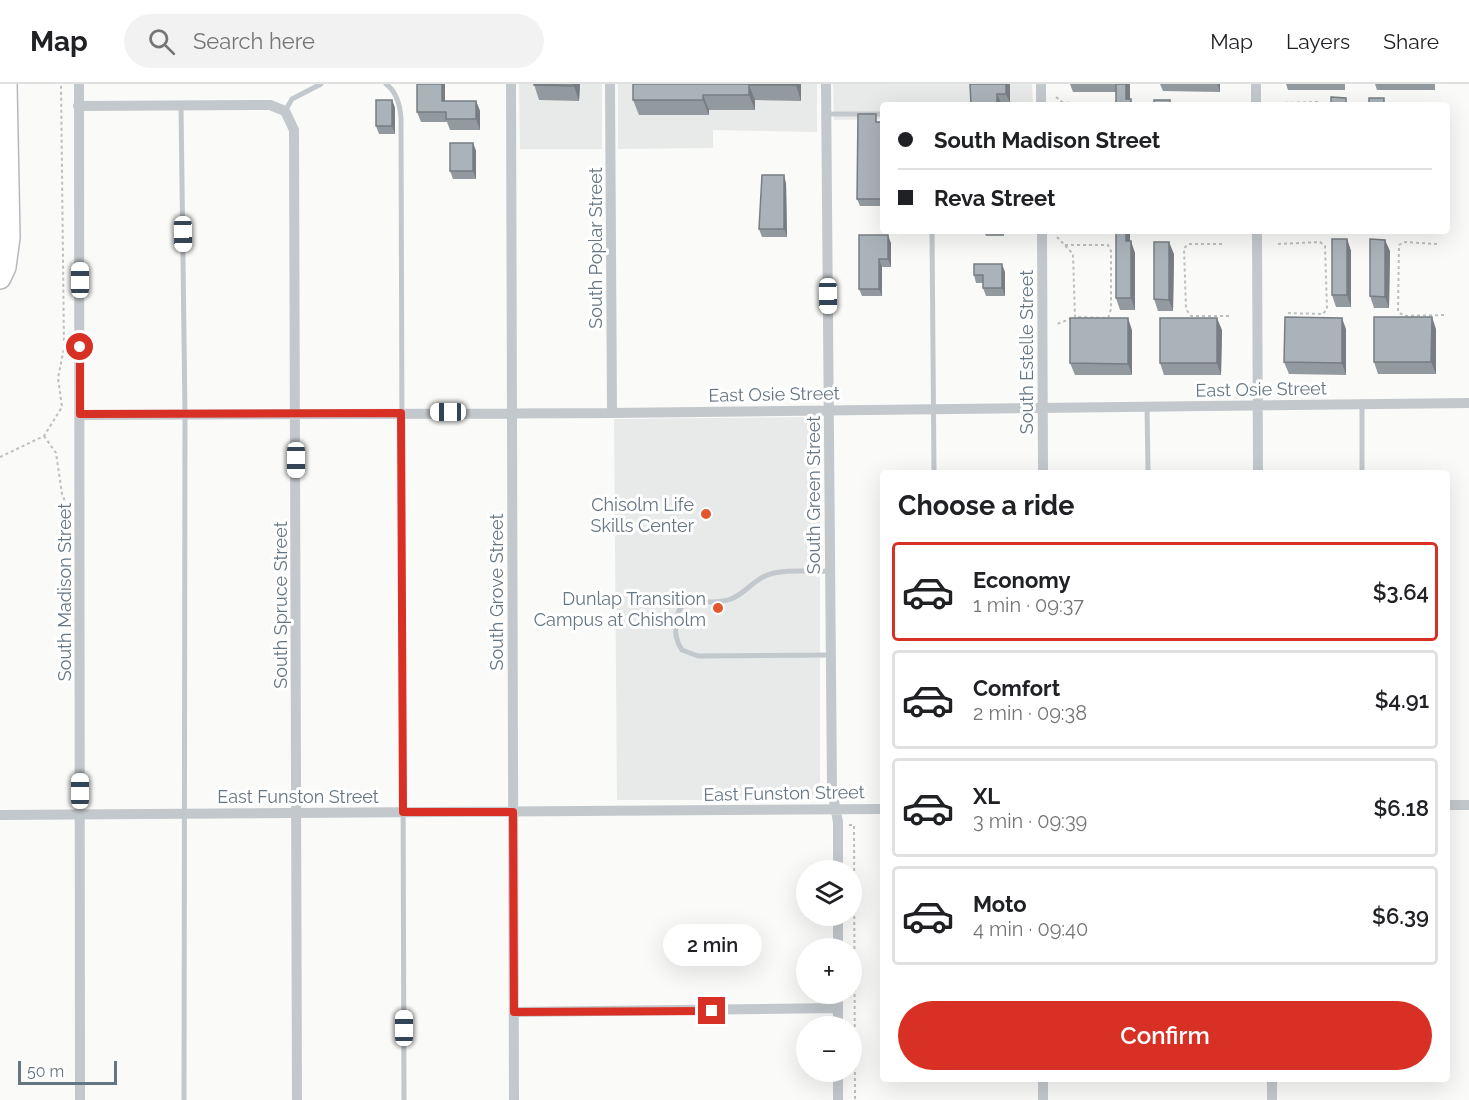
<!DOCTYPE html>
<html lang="en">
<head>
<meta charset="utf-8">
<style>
	:root { --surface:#fff; --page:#f2f2f2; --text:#202124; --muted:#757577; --line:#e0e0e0; --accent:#d93025 }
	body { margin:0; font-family:Raleway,sans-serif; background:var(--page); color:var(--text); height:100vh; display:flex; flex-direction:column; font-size:22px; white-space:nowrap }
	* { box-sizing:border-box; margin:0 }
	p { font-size:20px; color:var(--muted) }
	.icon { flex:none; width:33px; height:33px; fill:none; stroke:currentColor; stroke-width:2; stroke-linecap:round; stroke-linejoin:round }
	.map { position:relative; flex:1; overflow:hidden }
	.details { position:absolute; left:880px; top:386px; width:570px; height:612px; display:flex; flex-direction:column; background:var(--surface); border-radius:6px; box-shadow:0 6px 24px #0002 }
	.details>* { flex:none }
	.guide { position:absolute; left:880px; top:18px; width:570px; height:132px; border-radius:6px; box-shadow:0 6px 24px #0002; display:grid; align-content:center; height:132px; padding:0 18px; background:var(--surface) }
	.fabs { position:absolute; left:796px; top:776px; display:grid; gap:12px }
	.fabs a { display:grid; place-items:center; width:66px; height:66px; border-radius:50%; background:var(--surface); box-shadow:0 6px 24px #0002; font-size:30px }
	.scale { position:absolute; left:18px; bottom:15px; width:99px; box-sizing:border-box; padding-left:6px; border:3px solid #657683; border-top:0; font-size:16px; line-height:21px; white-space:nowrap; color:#657683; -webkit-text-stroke:4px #fff; paint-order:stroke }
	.end { position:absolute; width:27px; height:27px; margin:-14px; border:8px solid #d93025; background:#fff; box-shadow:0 0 0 3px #fff }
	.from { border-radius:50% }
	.bubble { position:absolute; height:42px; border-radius:21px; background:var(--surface); box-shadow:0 6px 24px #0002; font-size:20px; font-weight:600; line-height:42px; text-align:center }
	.car { position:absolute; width:18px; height:36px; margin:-18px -9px; border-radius:8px; box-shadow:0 0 4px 2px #0007; background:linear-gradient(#fff 24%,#345 0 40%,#fff 0 76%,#345 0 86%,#fff 0) }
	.guide b { display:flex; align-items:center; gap:21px; height:57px; font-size:22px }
	.guide b+b { border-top:2px solid var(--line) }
	.guide i { width:15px; height:15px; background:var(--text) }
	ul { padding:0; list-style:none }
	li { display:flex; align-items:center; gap:18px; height:99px; margin:0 12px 9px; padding:0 6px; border:3px solid var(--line); border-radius:6px }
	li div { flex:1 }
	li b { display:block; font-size:22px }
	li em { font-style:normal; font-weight:600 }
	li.current { border-color:var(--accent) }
	li>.icon { width:54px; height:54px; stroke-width:1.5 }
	h2 { padding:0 18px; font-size:27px; line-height:72px }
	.button { display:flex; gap:12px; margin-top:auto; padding:12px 18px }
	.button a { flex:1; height:69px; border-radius:36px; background:var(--accent); color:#fff; font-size:24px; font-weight:600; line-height:69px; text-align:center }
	header { display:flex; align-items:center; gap:36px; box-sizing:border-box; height:84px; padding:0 30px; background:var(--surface); border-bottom:2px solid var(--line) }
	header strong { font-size:28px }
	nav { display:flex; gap:33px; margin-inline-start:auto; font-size:21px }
	.search { width:420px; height:54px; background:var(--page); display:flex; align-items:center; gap:15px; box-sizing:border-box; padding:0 21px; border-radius:33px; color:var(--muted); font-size:22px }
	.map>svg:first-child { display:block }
</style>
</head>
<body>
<header>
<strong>Map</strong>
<div class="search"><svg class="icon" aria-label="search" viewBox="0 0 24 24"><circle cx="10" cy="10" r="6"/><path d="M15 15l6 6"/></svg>Search here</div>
<nav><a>Map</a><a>Layers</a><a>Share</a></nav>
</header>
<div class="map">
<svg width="1469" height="1016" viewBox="0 0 1469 1016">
	<rect width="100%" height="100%" fill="#fafaf8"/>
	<path fill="#e8e9e9" d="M519,0H602V65H520Z
		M618,0H817V48L713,46V64L618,65Z
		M833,0H1032L1033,21H884L883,35L834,36Z
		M813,333L819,336L820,342V707L818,713L806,716H617L614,335Z"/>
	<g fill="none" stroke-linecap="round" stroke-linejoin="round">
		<g stroke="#b4b9bd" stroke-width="24">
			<path id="highway" d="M0,194L5,183L9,153L6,0"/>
		</g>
		<path stroke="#bbbfc2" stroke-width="2" stroke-dasharray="3 3" stroke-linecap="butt" d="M1056,13L1062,18L1073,19V21
			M1073,19H1103L1107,21
			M1279,19L1320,18L1324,21
			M1187,21L1189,19H1222
			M1400,21V19H1436
			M1057,153L1073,170L1075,233L1057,240
			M1222,160H1189L1184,164L1186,225L1191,232H1229
			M1278,160L1320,158L1325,162L1327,225L1323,230L1286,229
			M1437,160L1404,158L1399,161L1398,228L1405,232L1445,231
			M1065,161H1108L1111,167V225L1108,234L1075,233
			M44,352L56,369L62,410L67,422
			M0,373L44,352L62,323L58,294L64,264L61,0
			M849,741H854L855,1016"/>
		<path stroke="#c3c8cc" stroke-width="5" d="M386,0C397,8 400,21 401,34L404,1016
			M181,22L185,330L184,1016
			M285,27L292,15L321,0
			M826,30H884
			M932,147L934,388
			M1362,320V388
			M1147,322L1148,388
			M830,487C812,488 782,484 765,492C752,498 744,510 731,515C706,525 679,504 676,539C675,550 676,557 682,566L698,572L830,571"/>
		<path stroke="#c3c8cc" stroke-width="10" d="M79,0L80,1016
			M511,0L514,1016
			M610,0L612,329
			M826,0L832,707L838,738V786
			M1041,0V21
			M1256,0V21
			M78,22L270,21L285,27L294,46L297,1016
			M1042,147L1043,388
			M1257,147L1258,388
			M80,331L612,329L1469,319
			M1448,721H1469
			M0,731L884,725
			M838,831V864
			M514,928L838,924
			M838,942V909
			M1272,994V1016
			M838,1016V987
			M1043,1016V994"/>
		<use href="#highway" stroke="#fff" stroke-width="21"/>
	</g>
	<path fill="#929a9f" d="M445,0V17H476L480,27V46H450L447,38H421L417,28Z
		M534,0H580L579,17L539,16Z
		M633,0H801V17L755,16V26H709V31H639L633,16Z
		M1010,0V19H1001V21H971Z
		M1070,0H1130V15L1134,21L1116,8H1073Z
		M1160,0H1220V8L1163,7Z
		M1286,0H1345V6H1288Z
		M1375,0H1435V6H1377Z
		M392,16L395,24V50H379L376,42Z
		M878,38H884V122H860L857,115Z
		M473,59L476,67V95H453L450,87Z
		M786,99L787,153H762L759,145Z
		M984,147H1004V152H986Z
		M1072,147H1130V157L1135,169V226H1120L1116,214V149H1073Z
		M1162,147H1220V149H1163Z
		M1290,147H1347L1290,148Z
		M1379,147H1437V148Z
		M1347,155L1351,167V223H1336L1332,211Z
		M891,159V183H882V212H862L859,205Z
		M1390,167L1389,224H1374L1370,212Z
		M1174,170L1173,227H1158L1154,215Z
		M1005,188V212H986L983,204V199H976L974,191Z
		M1346,245V291L1289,290L1284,278Z
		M1436,245V290H1378L1374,278Z
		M1132,246V291H1075L1070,279Z
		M1222,246L1221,291H1164L1160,279Z"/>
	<path fill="#777d82" d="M442,0H445V27L442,17Z
		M574,0H580L579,17L574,2Z
		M796,0H801V17L796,1Z
		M1006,0H1010V19L1006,10Z
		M1126,0H1130V21L1126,15Z
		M1217,0H1220V8Z
		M749,1L755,16V26L749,11Z
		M997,10L1001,19V21H997Z
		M703,11L709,26V31L703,16Z
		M392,16L395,24V50L392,42Z
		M476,17L480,27V46L476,35Z
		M473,59L476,67V95L473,87Z
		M881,84L884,91V121L881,115Z
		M784,91L786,99L787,153L784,145Z
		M1126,147H1130V169L1126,157Z
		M888,151L891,159V183L888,175Z
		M1347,155L1351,167V223L1347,211Z
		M1385,156L1390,167L1389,224L1385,213Z
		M1131,157L1135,169V226L1131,214Z
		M1169,158L1174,170L1173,227L1169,216Z
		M879,175L882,183V212L879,205Z
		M1002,180L1005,188V212L1002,204Z
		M1432,233L1436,245V290L1431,278Z
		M1128,234L1132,246V291L1128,280Z
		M1217,234L1222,246L1221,291L1217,279Z
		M1342,234L1346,245V291L1342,279Z"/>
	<path fill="#aab3b9" stroke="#777d82" stroke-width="1.5" d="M417,0H442V17H476V35H446V28H417Z
		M534,0H574V2L534,1Z
		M633,0H796V1H749V11H703V16H633Z
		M970,0H1006V10H997V21H971Z
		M1116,0H1126V15H1131V21H1116Z
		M1331,13L1346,14V21H1331Z
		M1369,14H1384V21H1369Z
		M376,16H392V42H376Z
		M1154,16H1170V21H1154Z
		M858,30H876V38H884V84H881V115H857Z
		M450,59H473V87H450Z
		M762,91H784V145H759Z
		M1116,147H1126V157H1131V214H1116Z
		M859,151H888V175H879V205H859Z
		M1332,155H1347V211H1332Z
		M1370,155L1385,156V213L1370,212Z
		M1154,158H1169V216L1154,215Z
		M974,180H1002V204H983V191H974Z
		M1285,233L1342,234V279L1284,278Z
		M1374,233H1432L1431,278H1374Z
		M1070,234H1128V280L1070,279Z
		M1160,234H1217V279H1160Z"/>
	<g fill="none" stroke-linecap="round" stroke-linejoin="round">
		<path stroke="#d93025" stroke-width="8" d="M80,263V330L401,329L403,728H513L514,928L712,927"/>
	</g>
	<g fill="#e4572e" stroke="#fff" stroke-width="2">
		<circle cx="706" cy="430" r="6"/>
		<circle cx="718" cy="524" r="6"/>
	</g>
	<g text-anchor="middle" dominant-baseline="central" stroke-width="6" stroke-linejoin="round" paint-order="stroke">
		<g font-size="18" fill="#657683" stroke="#fff">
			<text transform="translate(595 164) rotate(-90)">South Poplar Street</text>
			<text transform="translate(1026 268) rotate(-90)">South Estelle Street</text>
			<text transform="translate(1261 305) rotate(-1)">East Osie Street</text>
			<text transform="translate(774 310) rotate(-1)">East Osie Street</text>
			<text transform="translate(813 411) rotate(-90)">South Green Street</text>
			<text transform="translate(64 508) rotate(-90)">South Madison Street</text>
			<text transform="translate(496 508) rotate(-90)">South Grove Street</text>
			<text transform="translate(280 521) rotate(-90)">South Spruce Street</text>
			<text transform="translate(784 709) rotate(-1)">East Funston Street</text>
			<text x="298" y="712">East Funston Street</text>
		</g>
		<g font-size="18" fill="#657683" stroke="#fff" text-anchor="end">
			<text x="694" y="420">Chisolm Life<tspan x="694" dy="21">Skills Center</tspan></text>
			<text x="706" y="514">Dunlap Transition<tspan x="706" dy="21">Campus at Chisholm</tspan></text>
		</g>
	</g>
</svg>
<div class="fabs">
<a><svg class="icon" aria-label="layers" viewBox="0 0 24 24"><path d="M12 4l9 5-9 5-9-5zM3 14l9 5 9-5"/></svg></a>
<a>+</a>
<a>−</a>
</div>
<div class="scale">50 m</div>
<i class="end from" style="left:80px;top:263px"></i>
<i class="end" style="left:712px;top:927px"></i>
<div class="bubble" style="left:663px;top:840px;width:99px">2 min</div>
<i class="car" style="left:183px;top:150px;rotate:179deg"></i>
<i class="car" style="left:80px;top:196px;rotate:0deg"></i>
<i class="car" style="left:828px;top:212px;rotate:179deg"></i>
<i class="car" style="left:448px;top:328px;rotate:270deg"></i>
<i class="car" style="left:296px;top:376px;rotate:180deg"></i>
<i class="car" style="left:80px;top:707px;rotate:0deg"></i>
<i class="car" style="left:404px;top:944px;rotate:0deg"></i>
<div class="guide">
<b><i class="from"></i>South Madison Street</b>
<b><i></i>Reva Street</b>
</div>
<section class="details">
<h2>Choose a ride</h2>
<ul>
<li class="current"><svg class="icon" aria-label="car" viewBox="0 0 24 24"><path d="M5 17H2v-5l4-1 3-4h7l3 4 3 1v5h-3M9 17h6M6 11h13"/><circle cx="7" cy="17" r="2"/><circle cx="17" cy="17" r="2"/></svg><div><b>Economy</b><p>1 min · 09:37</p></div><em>$3.64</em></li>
<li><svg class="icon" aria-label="car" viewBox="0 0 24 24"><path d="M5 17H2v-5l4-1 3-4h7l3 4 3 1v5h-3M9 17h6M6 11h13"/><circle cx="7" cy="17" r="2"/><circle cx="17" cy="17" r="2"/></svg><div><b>Comfort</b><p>2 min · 09:38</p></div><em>$4.91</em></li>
<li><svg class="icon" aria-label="car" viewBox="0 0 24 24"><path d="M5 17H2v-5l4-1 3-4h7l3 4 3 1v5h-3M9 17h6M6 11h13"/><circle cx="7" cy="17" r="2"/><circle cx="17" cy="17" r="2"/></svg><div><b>XL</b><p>3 min · 09:39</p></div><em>$6.18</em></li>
<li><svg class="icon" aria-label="car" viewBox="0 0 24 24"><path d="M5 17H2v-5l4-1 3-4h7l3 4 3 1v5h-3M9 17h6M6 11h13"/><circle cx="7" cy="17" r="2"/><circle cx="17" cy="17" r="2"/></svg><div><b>Moto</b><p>4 min · 09:40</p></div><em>$6.39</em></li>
</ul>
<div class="button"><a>Confirm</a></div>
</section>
</div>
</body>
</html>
